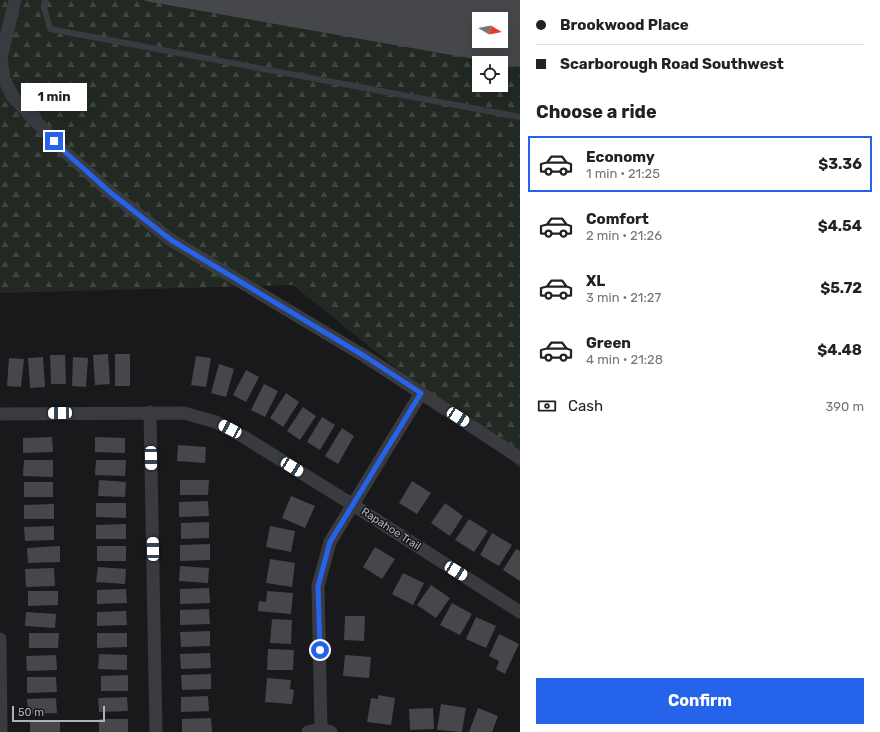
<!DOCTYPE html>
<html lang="en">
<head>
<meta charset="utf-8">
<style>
	:root { --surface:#fff; --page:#f2f2f2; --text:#222; --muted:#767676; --line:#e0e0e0; --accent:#2563eb }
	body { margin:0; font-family:Rubik,sans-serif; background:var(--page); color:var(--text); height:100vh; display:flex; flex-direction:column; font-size:15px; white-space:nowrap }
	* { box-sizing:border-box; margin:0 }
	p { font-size:13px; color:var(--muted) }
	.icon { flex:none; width:22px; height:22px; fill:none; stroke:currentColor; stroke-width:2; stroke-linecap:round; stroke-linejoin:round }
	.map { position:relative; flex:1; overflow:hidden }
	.side { display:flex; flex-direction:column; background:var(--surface); width:360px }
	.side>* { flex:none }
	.hud { display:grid; align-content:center; height:88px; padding:0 16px; background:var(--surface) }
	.needle { width:26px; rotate:100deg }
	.controls { position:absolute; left:472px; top:12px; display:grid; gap:8px }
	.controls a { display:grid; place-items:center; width:36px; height:36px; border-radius:0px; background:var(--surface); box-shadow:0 4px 16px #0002; font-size:20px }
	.scale { position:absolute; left:12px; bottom:10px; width:93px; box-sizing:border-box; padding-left:4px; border:2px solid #acb1ba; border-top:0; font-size:11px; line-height:14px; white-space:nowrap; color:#acb1ba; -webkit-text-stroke:3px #141416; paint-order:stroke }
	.end { position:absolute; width:18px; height:18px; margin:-9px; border:5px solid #2563eb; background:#fff; box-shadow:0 0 0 2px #fff }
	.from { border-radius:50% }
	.bubble { position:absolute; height:28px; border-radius:0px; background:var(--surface); box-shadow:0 4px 16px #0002; font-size:13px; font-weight:700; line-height:28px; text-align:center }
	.car { position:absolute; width:12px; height:24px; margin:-12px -6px; border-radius:5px; box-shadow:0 0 3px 1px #0007; background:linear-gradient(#fff 24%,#345 0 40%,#fff 0 76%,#345 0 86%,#fff 0) }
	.hud b { display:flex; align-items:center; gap:14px; height:38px; font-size:15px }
	.hud b+b { border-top:1px solid var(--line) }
	.hud i { width:10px; height:10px; background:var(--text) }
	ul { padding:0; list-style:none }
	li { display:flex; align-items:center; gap:12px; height:56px; margin:0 8px 6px; padding:0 8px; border:2px solid transparent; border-radius:0px }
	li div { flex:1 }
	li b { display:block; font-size:15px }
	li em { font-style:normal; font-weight:700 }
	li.active { border-color:var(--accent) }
	li>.icon { width:36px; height:36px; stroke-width:1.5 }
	h2 { padding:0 16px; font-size:18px; line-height:48px }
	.pay { display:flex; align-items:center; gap:10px; height:44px; padding:0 16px; font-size:15px }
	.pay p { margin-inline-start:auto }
	.cta { display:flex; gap:8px; margin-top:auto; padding:8px 16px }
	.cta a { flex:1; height:46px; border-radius:0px; background:var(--accent); color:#fff; font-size:16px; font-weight:700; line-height:46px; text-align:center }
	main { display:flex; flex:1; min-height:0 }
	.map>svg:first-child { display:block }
</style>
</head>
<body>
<main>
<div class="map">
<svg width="520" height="732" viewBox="0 0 520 732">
	<defs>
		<pattern id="forest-firs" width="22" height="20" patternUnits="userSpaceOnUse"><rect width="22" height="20" fill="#212922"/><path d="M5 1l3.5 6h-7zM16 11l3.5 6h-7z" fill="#3f4640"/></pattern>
	</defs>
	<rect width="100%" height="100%" fill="#19191b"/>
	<path fill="url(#forest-firs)" fill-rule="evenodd" d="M0,0H520V468L293,285L0,293ZM479,19H501V41H479ZM479,63H501V85H479Z"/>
	<path fill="#46474b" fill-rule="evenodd" d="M145,0H520V67L145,1ZM479,19H501V41H479Z
		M108,354L110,384L95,385L93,355Z
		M115,354H130V386H115Z
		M50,355H65L66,384H51Z
		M196,356L211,358L206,387L191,385Z
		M43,357L45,387L30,388L28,358Z
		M73,357L88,358L86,387L72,386Z
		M9,358L24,359L21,387L7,386Z
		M219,364L234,369L226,397L211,393Z
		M246,370L259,377L246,402L233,395Z
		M264,384L278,391L265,417L251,410Z
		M286,393L299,402L283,427L270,418Z
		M303,407L316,416L300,440L287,431Z
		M322,417L335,425L320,450L307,442Z
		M342,428L354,436L338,464L325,456Z
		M52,437L53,452L23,453V438Z
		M95,437L125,438V453L95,452Z
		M178,445L206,447L205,463L177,461Z
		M24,460H53V477L23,476Z
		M96,460H126L125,476L95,475Z
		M99,480L126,482L125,497L98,496Z
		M180,480H209L208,495H180Z
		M412,481L431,493L417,514L399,503Z
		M24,482H53V497H24Z
		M291,496L315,506L305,528L282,518Z
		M208,501L209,516L179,517V502Z
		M96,503H126V518L96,517Z
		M445,503L463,516L450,536L431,523Z
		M54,504V519H24V505Z
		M469,519L488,531L474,552L455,540Z
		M209,522V538L181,539V523Z
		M126,524V539H96V525Z
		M54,526V540L25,541L24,527Z
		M270,526L295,531L291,552L266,547Z
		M492,533L512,545L499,566L480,555Z
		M210,544V560L180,561V545Z
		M60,546V562L28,563L27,548Z
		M97,546H126V561H97Z
		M375,547L395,559L382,579L363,567Z
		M516,549L520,551V581L503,570Z
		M270,559L295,563L292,587L266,583Z
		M180,566L209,568L208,583L179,581Z
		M98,567L126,569L125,584L96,582Z
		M54,568L55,586L26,587L25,569Z
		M403,573L424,583L413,605L392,594Z
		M431,585L450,598L436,618L417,605Z
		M209,588L210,603L180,604V589Z
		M126,589L127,603L97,604V590Z
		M28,591H58V605L28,606Z
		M267,591L293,593L291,614L258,611L259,601L266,602Z
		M452,603L472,614L460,635L440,625Z
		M209,609L210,624L180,625V610Z
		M126,611L127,625L97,626V612Z
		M26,612L56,614L55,628L25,626Z
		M345,616H365L364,641L344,640Z
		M476,617L496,626L486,648L466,639Z
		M272,619L292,620L291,644L270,643Z
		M210,631V646L181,647L180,632Z
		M29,633H59L58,648H29Z
		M97,633H127V647L97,648Z
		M499,634L519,644L505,674L496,669L499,661L489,656Z
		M268,649L294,650L293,670H267Z
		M210,653L211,668L181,669L180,654Z
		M99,654L127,655V670L98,669Z
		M56,655L57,670L27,671L26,656Z
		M345,655L371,657L369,678L343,676Z
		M211,674V689L182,690L181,675Z
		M128,675V691H101V676Z
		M27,677H56L57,692L27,693Z
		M267,678L291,680L290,689L294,690L292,704L265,702Z
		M378,695L395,698L391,725L367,722L371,698L378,699Z
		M208,696L209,711L181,712V697Z
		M127,697L128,711L99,712L98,698Z
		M56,698L57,713L28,714L27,699Z
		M441,704L466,708L462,732L437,730Z
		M433,708L434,729L410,730L409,709Z
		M478,708L498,716L492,732H469Z
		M211,718L212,732H182V719Z
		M99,719H128V732H99Z
		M60,721V732H30V722Z"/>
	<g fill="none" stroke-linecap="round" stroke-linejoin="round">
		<path stroke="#3a3b40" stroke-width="6" d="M45,0L44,7L50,29L520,117"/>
		<path stroke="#3a3b40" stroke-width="13" d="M15,0L1,58L4,79L13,97L65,152L111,193L171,240L366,357L520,458
			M150,412L156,732
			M0,414L184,413L216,422L244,437L353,505L520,612
			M0,639L1,732
			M321,729L318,586L330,542L421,393
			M308,732L321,729L331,732"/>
	</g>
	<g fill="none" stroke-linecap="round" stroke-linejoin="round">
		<path stroke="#2563eb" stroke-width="5" d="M54,141L65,152L111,193L171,240L366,357L421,393L330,542L318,586L320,650"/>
	</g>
	<g text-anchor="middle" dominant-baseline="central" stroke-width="3" stroke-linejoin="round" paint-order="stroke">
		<g font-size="11" fill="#acb1ba" stroke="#141416">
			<text transform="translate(391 529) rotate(33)">Rapahoe Trail</text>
		</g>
	</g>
</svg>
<div class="controls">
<a><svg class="needle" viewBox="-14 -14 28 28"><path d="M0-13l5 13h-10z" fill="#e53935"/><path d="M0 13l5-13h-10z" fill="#767676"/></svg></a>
<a><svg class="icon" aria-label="locate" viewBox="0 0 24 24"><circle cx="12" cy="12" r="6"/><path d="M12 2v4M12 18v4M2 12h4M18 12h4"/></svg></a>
</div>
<div class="scale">50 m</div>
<i class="end from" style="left:320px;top:650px"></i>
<i class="end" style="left:54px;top:141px"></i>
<div class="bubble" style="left:21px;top:83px;width:66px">1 min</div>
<i class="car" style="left:60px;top:413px;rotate:269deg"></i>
<i class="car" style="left:458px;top:417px;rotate:123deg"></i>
<i class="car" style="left:230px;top:429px;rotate:298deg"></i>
<i class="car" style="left:151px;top:458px;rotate:179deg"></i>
<i class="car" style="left:292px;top:467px;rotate:122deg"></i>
<i class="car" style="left:153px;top:549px;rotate:359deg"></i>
<i class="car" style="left:456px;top:571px;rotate:122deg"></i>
</div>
<section class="side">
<div class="hud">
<b><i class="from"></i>Brookwood Place</b>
<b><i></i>Scarborough Road Southwest</b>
</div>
<h2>Choose a ride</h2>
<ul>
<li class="active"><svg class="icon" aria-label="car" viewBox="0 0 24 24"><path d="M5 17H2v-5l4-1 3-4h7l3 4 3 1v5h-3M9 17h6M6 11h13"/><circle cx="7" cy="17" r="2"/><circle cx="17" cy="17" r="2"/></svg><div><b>Economy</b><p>1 min · 21:25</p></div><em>$3.36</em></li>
<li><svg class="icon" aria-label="car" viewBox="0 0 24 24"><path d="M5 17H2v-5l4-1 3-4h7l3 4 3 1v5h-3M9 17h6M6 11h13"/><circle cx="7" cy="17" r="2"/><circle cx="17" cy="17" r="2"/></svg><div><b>Comfort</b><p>2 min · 21:26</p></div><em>$4.54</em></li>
<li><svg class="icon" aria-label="car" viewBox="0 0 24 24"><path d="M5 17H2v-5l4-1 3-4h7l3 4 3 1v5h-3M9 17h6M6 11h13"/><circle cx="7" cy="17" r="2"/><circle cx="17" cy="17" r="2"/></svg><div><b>XL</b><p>3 min · 21:27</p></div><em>$5.72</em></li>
<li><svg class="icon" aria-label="car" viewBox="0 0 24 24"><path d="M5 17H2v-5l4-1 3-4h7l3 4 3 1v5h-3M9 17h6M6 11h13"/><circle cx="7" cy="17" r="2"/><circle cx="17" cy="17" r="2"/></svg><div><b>Green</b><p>4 min · 21:28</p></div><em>$4.48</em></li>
</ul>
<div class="pay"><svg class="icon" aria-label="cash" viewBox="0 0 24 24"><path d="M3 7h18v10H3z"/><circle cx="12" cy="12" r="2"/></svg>Cash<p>390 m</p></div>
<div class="cta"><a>Confirm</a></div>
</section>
</main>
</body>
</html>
